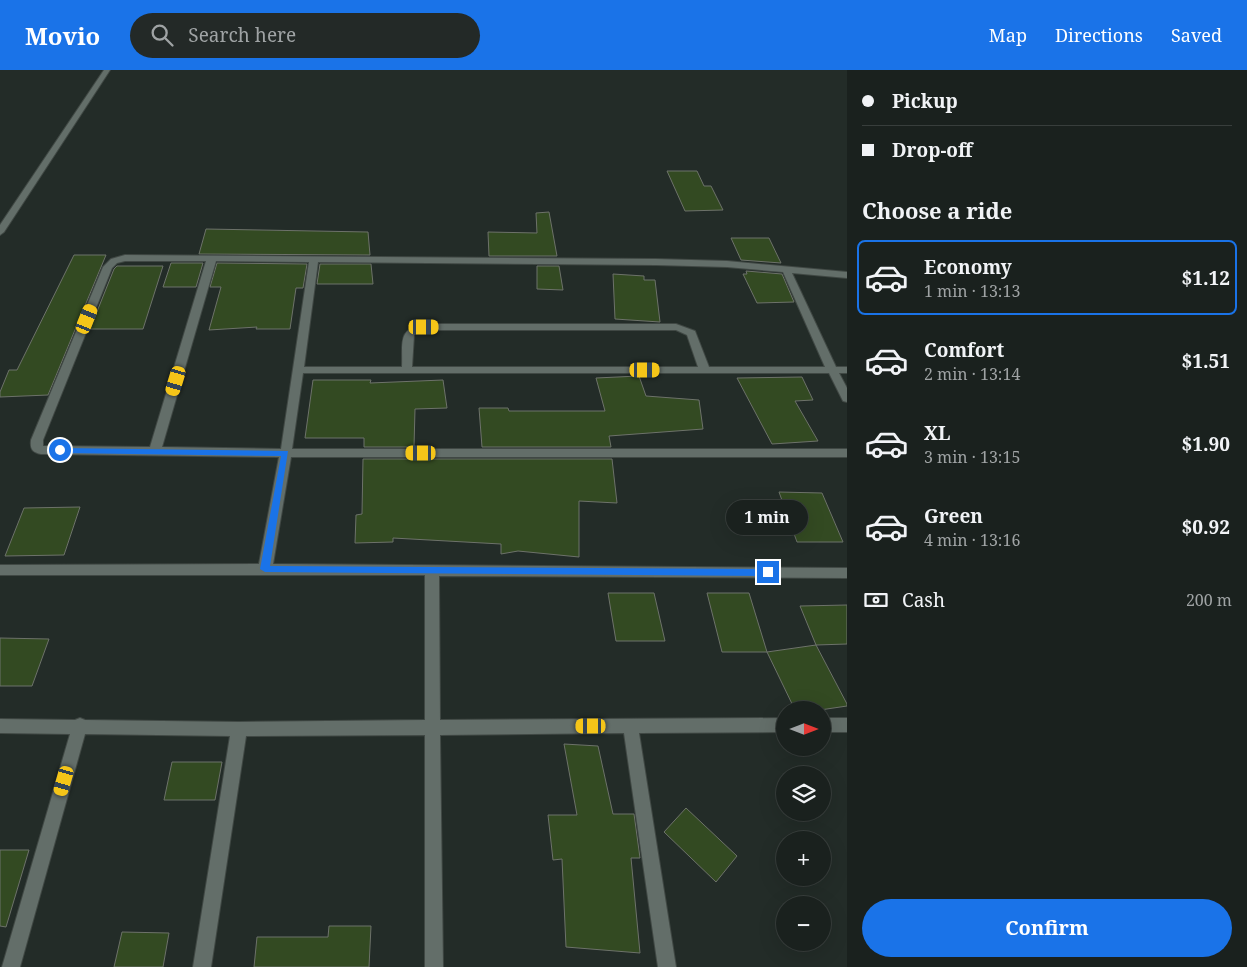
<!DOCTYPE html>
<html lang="en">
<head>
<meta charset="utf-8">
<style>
	:root { --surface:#1a211e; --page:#232927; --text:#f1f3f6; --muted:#9fa3a4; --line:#383e3c; --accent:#1a73e8 }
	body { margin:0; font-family:"Noto Serif",serif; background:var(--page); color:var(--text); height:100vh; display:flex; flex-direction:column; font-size:19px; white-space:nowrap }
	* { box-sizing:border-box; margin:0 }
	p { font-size:16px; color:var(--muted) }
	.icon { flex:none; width:28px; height:28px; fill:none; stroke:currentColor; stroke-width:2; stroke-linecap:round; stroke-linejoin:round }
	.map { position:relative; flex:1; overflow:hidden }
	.details { display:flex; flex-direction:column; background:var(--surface); width:400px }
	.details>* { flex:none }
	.guide { display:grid; align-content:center; height:110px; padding:0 15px; background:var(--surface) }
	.needle { width:32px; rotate:90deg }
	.controls { position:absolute; left:776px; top:631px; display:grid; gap:10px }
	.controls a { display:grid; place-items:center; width:55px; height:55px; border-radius:50%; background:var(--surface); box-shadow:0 5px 20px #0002,0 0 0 1px var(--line); font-size:25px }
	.end { position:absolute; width:22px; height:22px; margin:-11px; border:6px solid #1a73e8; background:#fff; box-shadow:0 0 0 2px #fff }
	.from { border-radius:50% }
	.bubble { position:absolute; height:35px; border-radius:18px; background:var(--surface); box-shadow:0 5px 20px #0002,0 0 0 1px var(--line); font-size:16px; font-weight:700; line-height:35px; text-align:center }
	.car { position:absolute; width:15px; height:30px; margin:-15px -8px; border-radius:6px; box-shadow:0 0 4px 1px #0007; background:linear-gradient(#f5c518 24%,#345 0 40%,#f5c518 0 76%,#345 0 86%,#f5c518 0) }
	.guide b { display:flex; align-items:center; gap:18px; height:48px; font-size:19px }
	.guide b+b { border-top:1px solid var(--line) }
	.guide i { width:12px; height:12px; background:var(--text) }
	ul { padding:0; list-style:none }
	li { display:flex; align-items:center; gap:15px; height:75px; margin:0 10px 8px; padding:0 5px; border:2px solid transparent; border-radius:8px }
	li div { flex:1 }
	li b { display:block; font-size:19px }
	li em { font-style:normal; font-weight:700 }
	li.on { border-color:var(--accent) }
	li>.icon { width:45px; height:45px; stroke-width:1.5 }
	h2 { padding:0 15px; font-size:22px; line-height:60px }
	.pay { display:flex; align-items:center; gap:12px; height:55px; padding:0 15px; font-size:19px }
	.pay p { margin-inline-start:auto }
	.cta { display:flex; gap:10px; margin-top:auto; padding:10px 15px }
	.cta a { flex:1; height:58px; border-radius:30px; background:var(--accent); color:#fff; font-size:20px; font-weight:700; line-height:58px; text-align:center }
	header { display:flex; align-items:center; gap:30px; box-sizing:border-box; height:70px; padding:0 25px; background:var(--accent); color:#fff }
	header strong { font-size:24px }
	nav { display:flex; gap:28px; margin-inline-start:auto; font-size:18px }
	.search { width:350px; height:45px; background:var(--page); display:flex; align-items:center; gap:12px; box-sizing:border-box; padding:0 18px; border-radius:28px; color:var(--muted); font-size:19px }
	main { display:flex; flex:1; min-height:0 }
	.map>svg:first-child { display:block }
</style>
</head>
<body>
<header>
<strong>Movio</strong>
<div class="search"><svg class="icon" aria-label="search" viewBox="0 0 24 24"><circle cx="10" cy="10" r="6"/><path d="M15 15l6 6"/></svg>Search here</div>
<nav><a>Map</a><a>Directions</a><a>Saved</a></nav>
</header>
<main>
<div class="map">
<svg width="847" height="897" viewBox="0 0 847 897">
	<rect width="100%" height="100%" fill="#232c28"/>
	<path fill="#334a22" stroke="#6d726a" d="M667,101H697L704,116H711L723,140L685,141Z
		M549,142L557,186H489L488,162L537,163L536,143Z
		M206,159L368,162L370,185L199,184Z
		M731,168H769L781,193L741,190Z
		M74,185H106L48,325L0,327V322L9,300H17Z
		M171,193H203L196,217H163Z
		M217,193L307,194L303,218H296L290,259H256L257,257L209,260L221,217H210Z
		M320,194H371L373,214H317Z
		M117,196H163L143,259H90L114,199Z
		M537,196H559L563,220L537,219Z
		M746,201L782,204L794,232L757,233L743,204H747Z
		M613,204L644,206V210H655L660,252L615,249Z
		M639,306L646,326L699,330L703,359L609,366L611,377H482L479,338H508L509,341H605L596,308Z
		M802,307L813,330L795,331L818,371L772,374L737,308Z
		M313,310H371L370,313L443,310L447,338L415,339L414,377H364V368H305Z
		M363,389H612L617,433L579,431V487L518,481L501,484V474L393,468V472L355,473L356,445L362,444Z
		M779,422L822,423L843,472H797Z
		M80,437L64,485L5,486L24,438Z
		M608,523H654L665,571H616Z
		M707,523H749L767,582H722Z
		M847,535V574L816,575L800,536Z
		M0,568L49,569L32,616H0Z
		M816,575L847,634V636L820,640H795L767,582Z
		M564,674L598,676L613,744H634L640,788H631L640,883L566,877L562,789L553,790L548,745H577Z
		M172,692H222L215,730H164Z
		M686,738L737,786L716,812L664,762Z
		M0,780H29L6,857L0,856Z
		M329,856H371L369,897H254L257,867H328Z
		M122,862L169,863L163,897H114Z"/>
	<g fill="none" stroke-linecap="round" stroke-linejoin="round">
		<g stroke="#404844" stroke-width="2">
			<path id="minor" d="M104,0H110L4,162L0,165V155Z
				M125,185L656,189L727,191L847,202V208L792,203L836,297H847V303H839L847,318V332L843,331L829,303H303L292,379H847V387H291L273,494L847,498V508L439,506L440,650L785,648V662L639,663L676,897H658L624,663L440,665L443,897H425V665L246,666L211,897H193L230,666L85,664L20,897H2L70,664L0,663V649L75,650L80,648L85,650L239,652L425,650V505H0V495L259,494L279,387L41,384C32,382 30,379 31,370L103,197L111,189ZM125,191H206L150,377L43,376V370L112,198L117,193ZM216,191L309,192L281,379L162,377ZM318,192L656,195L727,197L783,202L825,297H709L695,261L676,254H424C397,259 403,273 402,297H304ZM424,260H676L687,265L698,297H412L414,265L417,261Z
				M822,648H847V662H822Z"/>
		</g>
		<use href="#minor" fill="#636e69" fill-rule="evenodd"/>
	</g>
	<path fill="#1a73e8" d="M60,378L288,381L270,496L768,499L772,502L768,506L265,502L260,499L281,386L60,383L56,380Z"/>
</svg>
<div class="controls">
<a><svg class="needle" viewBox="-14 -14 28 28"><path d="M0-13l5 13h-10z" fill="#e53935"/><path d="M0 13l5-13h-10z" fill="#9fa3a4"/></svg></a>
<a><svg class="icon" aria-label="layers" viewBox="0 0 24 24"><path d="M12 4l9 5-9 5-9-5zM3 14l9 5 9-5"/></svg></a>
<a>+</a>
<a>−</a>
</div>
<i class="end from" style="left:60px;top:380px"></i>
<i class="end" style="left:768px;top:502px"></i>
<div class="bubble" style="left:726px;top:430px;width:82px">1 min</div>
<i class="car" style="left:87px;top:249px;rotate:22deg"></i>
<i class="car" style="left:424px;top:257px;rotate:90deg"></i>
<i class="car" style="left:645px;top:300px;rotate:90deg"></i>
<i class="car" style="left:176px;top:311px;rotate:197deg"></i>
<i class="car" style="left:421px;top:383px;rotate:270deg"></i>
<i class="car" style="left:591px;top:656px;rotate:270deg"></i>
<i class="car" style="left:64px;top:711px;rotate:196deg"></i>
</div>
<section class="details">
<div class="guide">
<b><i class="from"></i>Pickup</b>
<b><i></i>Drop-off</b>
</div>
<h2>Choose a ride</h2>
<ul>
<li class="on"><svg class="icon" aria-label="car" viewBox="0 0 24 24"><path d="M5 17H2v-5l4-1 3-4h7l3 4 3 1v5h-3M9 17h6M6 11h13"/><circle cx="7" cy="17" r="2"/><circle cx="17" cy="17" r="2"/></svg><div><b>Economy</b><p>1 min · 13:13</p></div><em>$1.12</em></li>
<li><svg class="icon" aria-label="car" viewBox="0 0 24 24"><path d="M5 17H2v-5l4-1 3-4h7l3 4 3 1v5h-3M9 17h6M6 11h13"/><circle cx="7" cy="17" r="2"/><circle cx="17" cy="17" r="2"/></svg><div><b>Comfort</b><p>2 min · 13:14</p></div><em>$1.51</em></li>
<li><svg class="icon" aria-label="car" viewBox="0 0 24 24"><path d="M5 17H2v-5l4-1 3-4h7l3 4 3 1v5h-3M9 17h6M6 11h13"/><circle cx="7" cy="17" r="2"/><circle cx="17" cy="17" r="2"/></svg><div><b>XL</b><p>3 min · 13:15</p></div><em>$1.90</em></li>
<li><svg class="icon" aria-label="car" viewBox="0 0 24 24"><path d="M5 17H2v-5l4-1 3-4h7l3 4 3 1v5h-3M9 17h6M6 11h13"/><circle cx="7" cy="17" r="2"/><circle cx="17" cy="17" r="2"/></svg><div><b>Green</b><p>4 min · 13:16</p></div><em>$0.92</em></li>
</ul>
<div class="pay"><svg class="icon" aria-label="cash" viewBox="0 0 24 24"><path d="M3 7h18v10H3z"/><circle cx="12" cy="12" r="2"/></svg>Cash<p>200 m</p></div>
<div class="cta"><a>Confirm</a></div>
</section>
</main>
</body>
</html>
